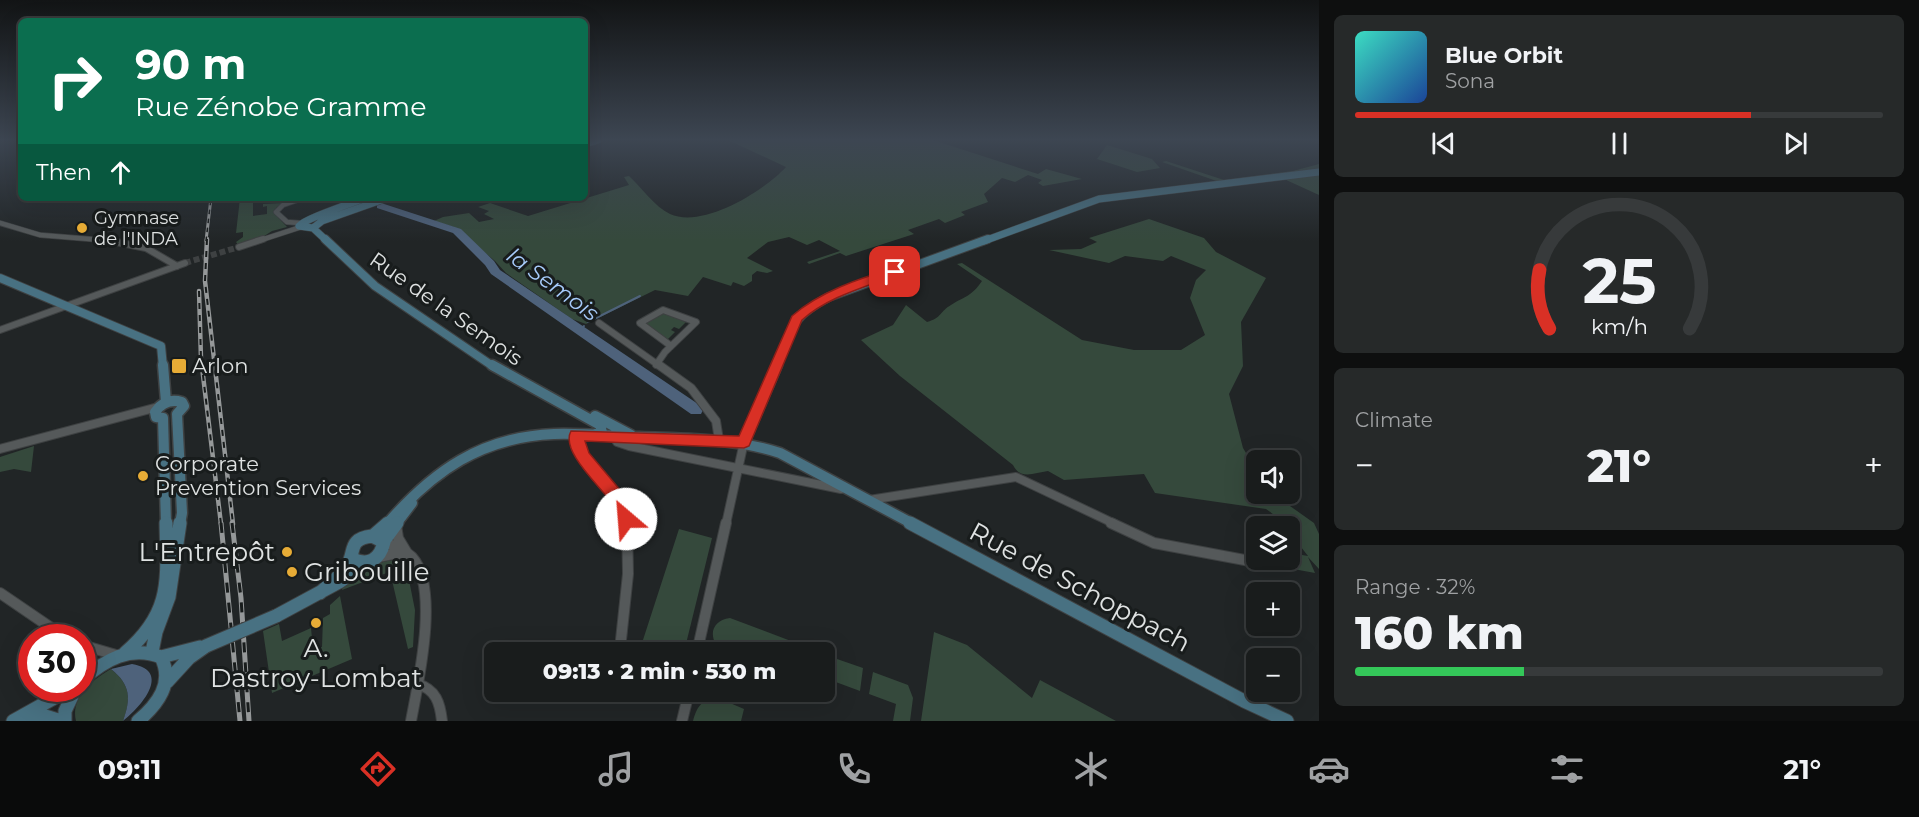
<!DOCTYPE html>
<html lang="en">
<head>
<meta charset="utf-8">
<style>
  :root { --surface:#191c1c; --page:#262929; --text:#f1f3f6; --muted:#9fa1a3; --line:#373a3b; --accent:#d93025 }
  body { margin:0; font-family:Montserrat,sans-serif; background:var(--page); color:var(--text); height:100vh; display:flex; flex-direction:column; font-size:22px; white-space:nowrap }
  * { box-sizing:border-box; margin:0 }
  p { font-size:20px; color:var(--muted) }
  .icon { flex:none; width:33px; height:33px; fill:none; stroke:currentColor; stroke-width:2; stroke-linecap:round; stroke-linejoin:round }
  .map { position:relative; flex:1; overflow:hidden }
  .drawer { display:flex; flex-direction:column; gap:15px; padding:15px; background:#0e0f0f; width:600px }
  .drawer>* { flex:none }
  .banner { position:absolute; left:18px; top:18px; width:570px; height:183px; border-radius:9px; box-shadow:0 6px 24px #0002,0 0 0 2px var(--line); background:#0b6e4f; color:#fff; overflow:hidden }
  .buttons { position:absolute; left:1246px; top:450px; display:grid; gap:12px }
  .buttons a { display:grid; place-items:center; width:54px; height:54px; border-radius:9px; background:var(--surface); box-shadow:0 6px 24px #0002,0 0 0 2px var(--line); font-size:30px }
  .speed { position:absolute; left:18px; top:624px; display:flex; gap:12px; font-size:30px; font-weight:700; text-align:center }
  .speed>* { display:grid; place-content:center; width:78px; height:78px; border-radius:50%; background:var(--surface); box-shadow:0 6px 24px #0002,0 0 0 2px var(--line); line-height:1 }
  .speed .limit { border:9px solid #d22; background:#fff; color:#111 }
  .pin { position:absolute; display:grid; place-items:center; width:51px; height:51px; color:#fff; margin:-26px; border-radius:12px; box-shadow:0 3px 9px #0006 }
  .me { position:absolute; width:66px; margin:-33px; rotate:333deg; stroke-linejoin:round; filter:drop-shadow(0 0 4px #0008) }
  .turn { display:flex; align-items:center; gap:21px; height:126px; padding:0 18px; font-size:27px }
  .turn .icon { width:78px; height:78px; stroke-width:2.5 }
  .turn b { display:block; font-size:42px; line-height:51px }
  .then { display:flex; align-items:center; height:57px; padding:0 18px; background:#0003; gap:12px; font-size:22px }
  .big { font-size:45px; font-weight:800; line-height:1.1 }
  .drawer .card { flex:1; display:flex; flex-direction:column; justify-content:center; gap:9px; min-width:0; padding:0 21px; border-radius:9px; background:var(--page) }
  .drawer .dial { align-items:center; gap:0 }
  .dial svg { height:156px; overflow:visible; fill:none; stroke:var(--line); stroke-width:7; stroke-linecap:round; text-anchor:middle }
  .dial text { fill:var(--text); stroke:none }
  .song { display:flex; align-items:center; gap:18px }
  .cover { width:72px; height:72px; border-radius:9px; background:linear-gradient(135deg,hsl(170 70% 55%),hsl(220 70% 35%)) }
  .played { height:6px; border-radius:3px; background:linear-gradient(90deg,var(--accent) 75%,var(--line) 75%) }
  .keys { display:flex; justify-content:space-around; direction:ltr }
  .heat { display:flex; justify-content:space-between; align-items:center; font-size:33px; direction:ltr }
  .charge { height:9px; border-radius:4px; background:linear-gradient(90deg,#34c759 32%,var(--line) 0) }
  .trip { position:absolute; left:484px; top:642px; width:351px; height:60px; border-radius:9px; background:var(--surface); box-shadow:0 6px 24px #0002,0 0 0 2px var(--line); font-weight:800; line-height:60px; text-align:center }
  .tabs { display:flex; height:96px; justify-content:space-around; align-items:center; background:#0a0b0b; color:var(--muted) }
  .tabs .icon { width:42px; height:42px }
  .tabs .on { color:var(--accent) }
  .tabs b { font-size:27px; color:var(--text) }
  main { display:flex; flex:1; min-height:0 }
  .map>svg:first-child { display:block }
</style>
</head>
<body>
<main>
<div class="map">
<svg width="1319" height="721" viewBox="0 0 1319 721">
  <rect width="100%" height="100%" fill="#212526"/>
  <path fill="#35493c" d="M728 140H933L1038 174 1046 169 1082 179 1043 186 1038 183 1042 180 1028 175 1015 182 1002 178 984 194 988 202 961 212 965 215 945 223 939 219 908 230 914 234 846 256 840 253 809 264 807 262 840 251 819 240 807 245 789 237 768 242 747 258 773 271 767 273 757 271 752 275V281L744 286 733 282 731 286 703 277 688 296 655 290 586 324 572 319 506 273 495 261 454 227 434 221 443 217 469 213 479 222 494 219 484 214 489 211 478 207 490 203 528 216 629 185 624 177 629 176C641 187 655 207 670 214 703 229 764 191 786 167Z
    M1107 145 1152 159 1160 168 1137 172 1097 159Z
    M1166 161 1224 180 1293 171 1319 164V195L1284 179 1231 186 1162 162Z
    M240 198H253V216L267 214V206L263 207V204L286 203 277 207 273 212 287 227 272 231 258 240 239 246 236 242 243 237V232L236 233Z
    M1149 219 1204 238 1216 252 1266 278 1241 322 1243 366 1229 394 1243 448 1257 471V494H1273L1314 523 1319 534V569L1308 557 1315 573 1288 568 1284 560H1290V553L1308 556 1290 533V526H1285L1277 517 1266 509 1155 493 1144 474 1064 480 1048 471C1034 473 1020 480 1013 465L900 376 861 340 893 325 906 305 927 322C942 318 940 311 951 305 965 296 971 297 982 281L957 264 962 263 1082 340 1134 350H1181L1205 335 1190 298 1196 280 1206 270 1171 256 1163 261 1125 256 1109 263 1049 250 1081 249 1097 242 1089 238Z
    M664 312 690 321 691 324 686 322 679 329 674 327 671 330 675 332 668 339 672 342 671 343 645 326 646 321Z
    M34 446 31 472 14 469 0 472V457Z
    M679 529 712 538 684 652H673L642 643Z
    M398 560 405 566 342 590 343 586C359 575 377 559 398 560Z
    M407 570 415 610 413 647 408 649 391 576Z
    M340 596 352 659 272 693 263 631 279 624 282 641 311 628 313 649 322 647 323 618 330 614V605Z
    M730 618 820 652H723C708 640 709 621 730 618Z
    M934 632 967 645 1032 698 1040 680 1116 721H921Z
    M837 659 863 668 860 691 833 681Z
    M111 669C131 685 131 699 123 721H76C70 698 93 679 111 669Z
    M873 672 908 685 913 698 910 721H893L896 704 869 694Z
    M716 697 744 709 741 721H693C697 707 701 700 716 697Z"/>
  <path fill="#4e627b" d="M132 664C173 671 140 708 123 721 131 699 131 685 111 669Z"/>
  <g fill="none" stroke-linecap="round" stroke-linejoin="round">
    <path stroke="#4e627b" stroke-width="2" d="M588 322 640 296
      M580 329 584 326"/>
    <path fill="#4e627b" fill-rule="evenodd" d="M381 203 461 229 494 261 500 270 701 406 703 410 701 414H691L491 274 485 265 453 233 377 208V204Z"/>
    <path stroke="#3e4142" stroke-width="6" stroke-dasharray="6 3" stroke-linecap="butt" d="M185 263 239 247"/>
    <g stroke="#3e4142" stroke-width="6">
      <path id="street-far3" d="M0 223 40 235 114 241
        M300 223 287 222 276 212 283 205 303 198
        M258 241 301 227"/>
    </g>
    <g stroke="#3e4142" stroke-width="8">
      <path id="street-far2" d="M102 239 146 248 177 266
        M239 247 263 239
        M599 323 661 367
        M0 330 185 263
        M656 365 665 352 696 322 663 310 640 323 671 346"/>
    </g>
    <g stroke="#3e4142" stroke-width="10">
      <path id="street-far1" d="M659 365 691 388 716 421 719 440
        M576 435C583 471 621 487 627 524
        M614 436 617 442 629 446 841 489
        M0 449 158 407
        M869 500 1016 477 1115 524
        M726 524 744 442"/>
    </g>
    <g stroke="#3e4142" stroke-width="12">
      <path id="street" d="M627 523 628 574 620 649 636 652
        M1111 523 1154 543 1277 566
        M396 525 398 538 407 553
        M384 542C394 546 405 550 412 557 440 588 418 683 411 721
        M378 557 393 554 408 555
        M0 593 66 638
        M82 645 116 655
        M697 652 726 523
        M82 654 85 661 83 678
        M417 684C436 689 440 703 442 721
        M682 721 689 692"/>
    </g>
    <g stroke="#3e4142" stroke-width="8">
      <path id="secondary-far3" d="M585 144 598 140
        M364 198C351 204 306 218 299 226L313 228 322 221 387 198
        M313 228 327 241
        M984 241 1099 199 1319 172"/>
    </g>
    <g stroke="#3e4142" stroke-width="10">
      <path id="secondary-far2" d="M325 239 375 286 494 367
        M0 278 161 346 163 367
        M776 367C792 329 790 317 829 297L988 239"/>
    </g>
    <g stroke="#3e4142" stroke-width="13">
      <path id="secondary-far1" d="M163 365 166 402
        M492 365 600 425 602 432 593 435
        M595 416 631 435
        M744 442 777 365
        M166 524 163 418 156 417 155 412C162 402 171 399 182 402L184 406 177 414 182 513 180 524
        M387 524C433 471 481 437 554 434 583 433 611 436 640 437 688 439 734 438 780 453L913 524
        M396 524 412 503"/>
    </g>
    <g stroke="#3e4142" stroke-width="15">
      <path id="secondary" d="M910 523 1244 701 1287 721
        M373 536 388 523
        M383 542 397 523
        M320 593C329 584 340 577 347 566 356 552 347 539 372 536L384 542C380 560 368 567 351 558
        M276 616 339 582 367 563
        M152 652 156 632 169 597 180 523
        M125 653C173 612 167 579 166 523
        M161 657 200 647
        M82 680C105 660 130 645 161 657 174 683 158 704 138 721
        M167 682 189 658 206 646
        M23 720 42 715 61 721
        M13 721 72 688
        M65 721V711L76 688"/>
    </g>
    <use href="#street-far3" stroke="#55595a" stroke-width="4.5"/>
    <use href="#street-far2" stroke="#55595a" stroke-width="6"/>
    <use href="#street-far1" stroke="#55595a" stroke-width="8"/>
    <use href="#street" stroke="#55595a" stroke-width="10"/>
    <use href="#secondary-far3" stroke="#487182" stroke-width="7"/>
    <use href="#secondary-far2" stroke="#487182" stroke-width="8"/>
    <use href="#secondary-far1" stroke="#487182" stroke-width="10"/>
    <use href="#secondary" stroke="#487182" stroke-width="13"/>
    <g stroke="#959899" stroke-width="3">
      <path id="rail-far2" d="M206 241 211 198"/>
    </g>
    <g stroke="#959899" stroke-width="4.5">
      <path id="rail-far1" d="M207 239 205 281 233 524
        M199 291 201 359 221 524"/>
    </g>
    <g stroke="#959899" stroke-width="5">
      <path id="rail" d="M221 523 240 721
        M232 523 241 598 249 721"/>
    </g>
    <use href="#rail-far2" stroke="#181c1c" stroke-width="1.5" stroke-dasharray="4.5" stroke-linecap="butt"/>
    <use href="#rail-far1" stroke="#181c1c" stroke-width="2" stroke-dasharray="6" stroke-linecap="butt"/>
    <use href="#rail" stroke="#181c1c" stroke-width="3" stroke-dasharray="10" stroke-linecap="butt"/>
    <g stroke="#3e4142" stroke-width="15" stroke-linecap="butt">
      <path id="secondary-bridge" d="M206 646 276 616"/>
    </g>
    <use href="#secondary-bridge" stroke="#487182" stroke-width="13"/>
  </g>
  <linearGradient id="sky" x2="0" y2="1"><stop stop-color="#121415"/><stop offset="0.58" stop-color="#3d4652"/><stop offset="1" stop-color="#3d4652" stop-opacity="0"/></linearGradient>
  <rect width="1319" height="241" fill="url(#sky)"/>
  <path fill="#d93025" stroke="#8d1f18" stroke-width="1.5" d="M895 268 901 272 899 274C866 287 829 296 802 320L749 446 744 448 585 441 589 453 626 497 635 519 632 524 626 526 620 524C617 517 615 508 611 502 600 486 560 451 571 431L739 436 792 316C819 292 860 278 895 268Z"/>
  <g fill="#e7ac36" stroke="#181c1c" stroke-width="2">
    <circle cx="82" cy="228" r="6"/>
    <rect x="171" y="358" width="16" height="16" rx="3"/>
    <circle cx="143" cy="476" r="6"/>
    <circle cx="287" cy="552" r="6"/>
    <circle cx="292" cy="572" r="6"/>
    <circle cx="316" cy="623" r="6"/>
  </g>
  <g text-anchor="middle" stroke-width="6" stroke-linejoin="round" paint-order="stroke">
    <g font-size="18" fill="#dfe2e2" stroke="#181c1c" text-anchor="start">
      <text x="94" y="224">Gymnase<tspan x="94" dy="21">de l'INDA</tspan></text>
    </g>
    <g font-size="21" fill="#dfe2e2" stroke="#181c1c">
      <text transform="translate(446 309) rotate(35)" y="7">Rue de la Semois</text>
    </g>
    <g font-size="21" fill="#dfe2e2" stroke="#181c1c" text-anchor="start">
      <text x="192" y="373">Arlon</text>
      <text x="155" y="471">Corporate<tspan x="155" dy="24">Prevention Services</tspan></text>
    </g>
    <g font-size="22" font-style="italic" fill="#a6caf9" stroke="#181c1c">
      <text transform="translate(553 284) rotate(36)" y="8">la Semois</text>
    </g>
    <g font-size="26" fill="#dfe2e2" stroke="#181c1c" text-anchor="end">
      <text x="275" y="561">L'Entrepôt</text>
      <text x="304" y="581" text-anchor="start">Gribouille</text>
      <text x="316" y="657" text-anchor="middle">A.<tspan x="316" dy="30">Dastroy-Lombat</tspan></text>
    </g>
    <g font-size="26" fill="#dfe2e2" stroke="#181c1c">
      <text transform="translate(1080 587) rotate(28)" y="9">Rue de Schoppach</text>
    </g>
  </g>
</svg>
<div class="buttons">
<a><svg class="icon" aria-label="sound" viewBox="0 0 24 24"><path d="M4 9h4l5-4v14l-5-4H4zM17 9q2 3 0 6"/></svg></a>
<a><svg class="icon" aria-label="layers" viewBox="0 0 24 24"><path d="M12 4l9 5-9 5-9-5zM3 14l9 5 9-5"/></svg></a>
<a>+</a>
<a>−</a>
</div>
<div class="speed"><div class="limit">30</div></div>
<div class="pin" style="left:895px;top:272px;background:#d93025"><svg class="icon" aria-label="arrive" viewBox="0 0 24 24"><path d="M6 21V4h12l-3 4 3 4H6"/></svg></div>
<svg class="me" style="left:626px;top:519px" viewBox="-20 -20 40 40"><circle r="19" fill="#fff"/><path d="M0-13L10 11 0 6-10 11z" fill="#d93025"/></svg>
<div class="trip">09:13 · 2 min · 530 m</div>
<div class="banner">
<div class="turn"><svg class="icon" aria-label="right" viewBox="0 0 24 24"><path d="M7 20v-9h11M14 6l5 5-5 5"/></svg><div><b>90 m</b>Rue Zénobe Gramme</div></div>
<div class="then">Then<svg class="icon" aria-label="ahead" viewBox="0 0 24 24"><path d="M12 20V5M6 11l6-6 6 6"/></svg></div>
</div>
</div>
<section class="drawer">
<div class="card">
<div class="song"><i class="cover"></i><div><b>Blue Orbit</b><p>Sona</p></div></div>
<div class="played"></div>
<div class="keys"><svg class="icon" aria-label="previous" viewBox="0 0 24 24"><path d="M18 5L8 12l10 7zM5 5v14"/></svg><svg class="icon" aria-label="pause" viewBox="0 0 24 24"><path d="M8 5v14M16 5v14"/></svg><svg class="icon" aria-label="next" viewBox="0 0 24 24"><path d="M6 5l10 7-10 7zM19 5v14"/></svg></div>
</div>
<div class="card dial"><svg viewBox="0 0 100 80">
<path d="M14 69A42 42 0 1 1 86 69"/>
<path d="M14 69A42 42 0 0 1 9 39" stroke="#d93025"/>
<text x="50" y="56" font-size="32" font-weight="700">25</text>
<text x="50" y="72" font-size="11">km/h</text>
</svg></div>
<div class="card"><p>Climate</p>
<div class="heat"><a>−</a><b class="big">21°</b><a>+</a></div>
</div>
<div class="card"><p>Range · 32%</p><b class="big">160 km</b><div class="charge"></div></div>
</section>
</main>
<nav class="tabs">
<b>09:11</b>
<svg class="icon on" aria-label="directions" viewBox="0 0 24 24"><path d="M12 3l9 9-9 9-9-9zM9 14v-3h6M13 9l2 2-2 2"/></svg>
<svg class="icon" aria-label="music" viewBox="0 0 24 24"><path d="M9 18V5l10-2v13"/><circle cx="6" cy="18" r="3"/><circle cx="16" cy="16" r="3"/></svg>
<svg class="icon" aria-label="phone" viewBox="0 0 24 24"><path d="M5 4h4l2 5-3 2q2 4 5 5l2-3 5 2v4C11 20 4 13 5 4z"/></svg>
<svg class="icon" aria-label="climate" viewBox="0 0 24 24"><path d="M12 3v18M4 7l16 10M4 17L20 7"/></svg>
<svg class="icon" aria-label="car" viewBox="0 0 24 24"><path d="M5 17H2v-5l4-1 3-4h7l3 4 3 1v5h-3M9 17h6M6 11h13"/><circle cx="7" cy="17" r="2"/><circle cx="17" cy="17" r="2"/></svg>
<svg class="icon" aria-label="filters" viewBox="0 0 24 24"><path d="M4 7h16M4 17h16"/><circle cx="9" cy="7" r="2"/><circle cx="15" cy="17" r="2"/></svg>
<b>21°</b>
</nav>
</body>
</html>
